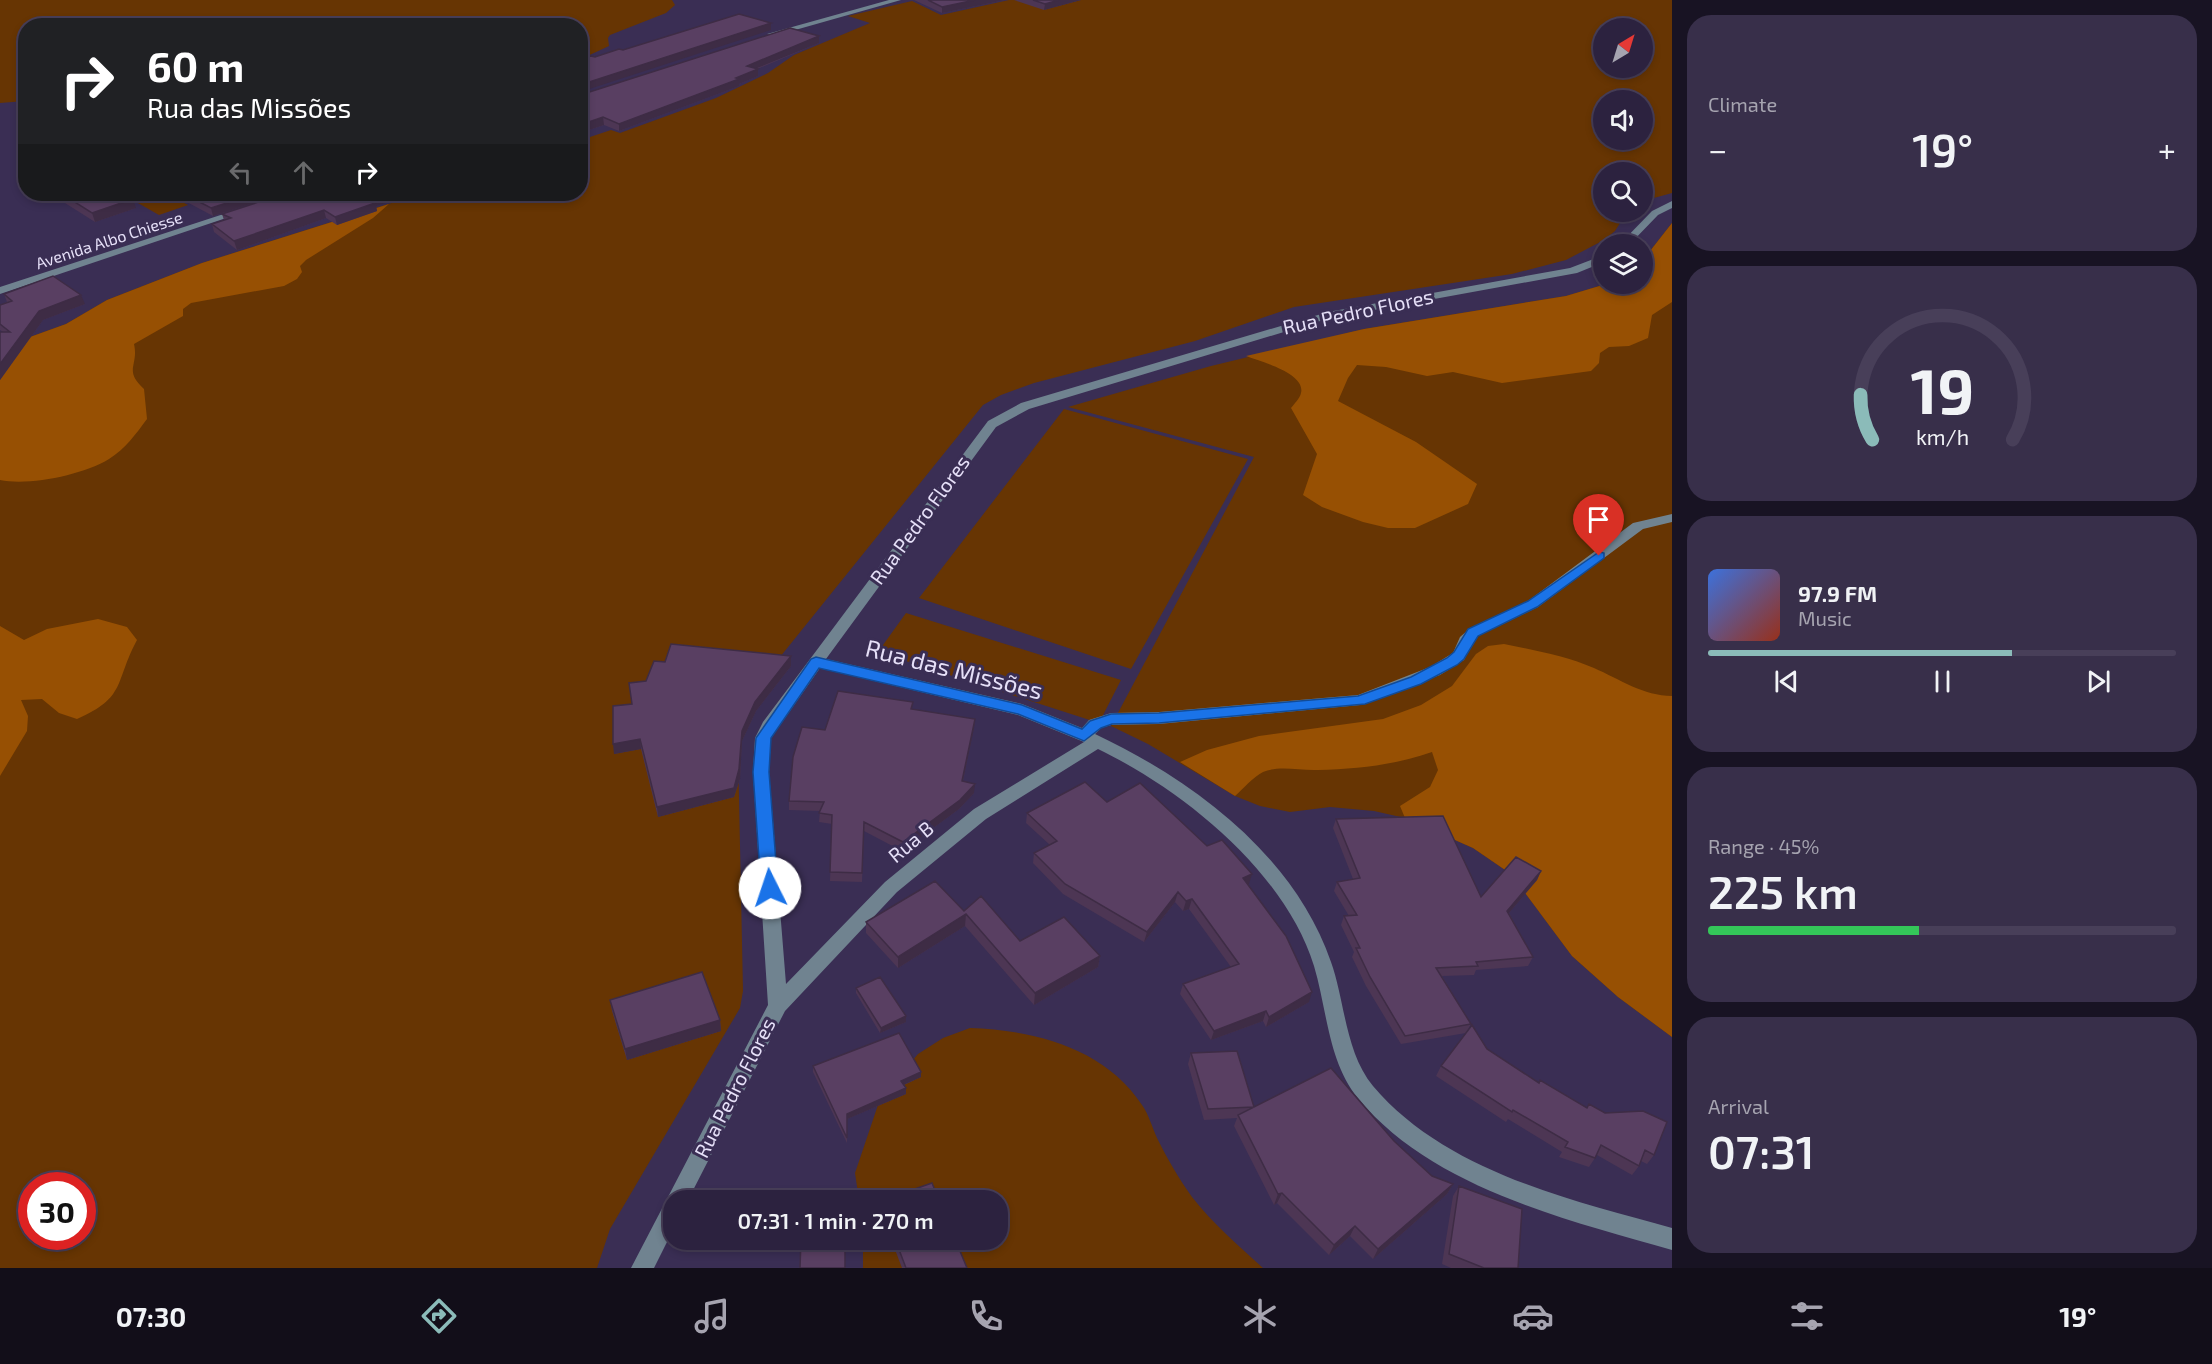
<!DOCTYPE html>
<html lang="en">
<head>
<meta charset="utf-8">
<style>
  :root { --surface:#2c223f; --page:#382f4a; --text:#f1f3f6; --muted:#a6a4b0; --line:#483f59; --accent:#8bbbb9 }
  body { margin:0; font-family:"Exo 2",sans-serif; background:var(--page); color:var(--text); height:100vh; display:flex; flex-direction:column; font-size:22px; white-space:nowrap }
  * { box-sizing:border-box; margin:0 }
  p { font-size:20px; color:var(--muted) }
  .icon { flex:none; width:33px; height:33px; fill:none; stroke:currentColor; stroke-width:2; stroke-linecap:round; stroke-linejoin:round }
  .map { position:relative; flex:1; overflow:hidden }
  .sheet { display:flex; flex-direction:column; gap:15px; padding:15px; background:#181323; width:540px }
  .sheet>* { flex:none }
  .hud { position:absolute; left:18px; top:18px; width:570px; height:183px; border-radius:24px; box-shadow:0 3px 9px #0003,0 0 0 2px var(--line); background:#202124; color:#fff; overflow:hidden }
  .needle { width:39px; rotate:38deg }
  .fabs { position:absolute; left:1593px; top:18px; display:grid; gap:12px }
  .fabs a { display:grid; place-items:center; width:60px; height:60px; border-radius:50%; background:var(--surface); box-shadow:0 3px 9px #0003,0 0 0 2px var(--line); font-size:30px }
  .speed { position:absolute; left:18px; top:1172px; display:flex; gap:12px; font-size:30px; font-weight:700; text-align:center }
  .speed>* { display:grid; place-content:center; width:78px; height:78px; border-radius:50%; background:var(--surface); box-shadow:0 3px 9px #0003,0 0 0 2px var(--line); line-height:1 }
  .speed .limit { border:9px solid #d22; background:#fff; color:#111 }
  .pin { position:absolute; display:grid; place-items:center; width:51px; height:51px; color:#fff; margin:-62px -26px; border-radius:50% 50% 50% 0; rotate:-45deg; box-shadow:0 0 6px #0007 }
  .pin .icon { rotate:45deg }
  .me { position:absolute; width:66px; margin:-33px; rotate:356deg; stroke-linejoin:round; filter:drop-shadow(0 0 4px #0008) }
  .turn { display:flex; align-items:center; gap:21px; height:126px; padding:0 30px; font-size:27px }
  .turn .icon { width:78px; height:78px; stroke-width:2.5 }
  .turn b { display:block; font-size:42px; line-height:51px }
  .lanes { display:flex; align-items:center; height:57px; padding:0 30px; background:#0003; justify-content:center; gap:30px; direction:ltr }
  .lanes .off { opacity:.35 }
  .big { font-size:45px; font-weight:600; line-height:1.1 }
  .sheet .widget { flex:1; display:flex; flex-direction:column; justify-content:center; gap:9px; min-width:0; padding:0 21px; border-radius:24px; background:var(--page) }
  .sheet .dial { align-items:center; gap:0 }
  .dial svg { height:156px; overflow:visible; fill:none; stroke:var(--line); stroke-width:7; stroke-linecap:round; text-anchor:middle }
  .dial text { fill:var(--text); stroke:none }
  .song { display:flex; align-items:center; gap:18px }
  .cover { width:72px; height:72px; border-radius:9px; background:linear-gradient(135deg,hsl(220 70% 55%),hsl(10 70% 35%)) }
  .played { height:6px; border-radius:3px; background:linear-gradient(90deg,var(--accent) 65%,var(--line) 65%) }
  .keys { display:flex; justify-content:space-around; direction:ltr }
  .heat { display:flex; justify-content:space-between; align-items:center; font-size:33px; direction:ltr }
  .charge { height:9px; border-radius:4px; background:linear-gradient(90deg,#34c759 45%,var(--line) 0) }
  .trip { position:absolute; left:663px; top:1190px; width:345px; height:60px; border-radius:24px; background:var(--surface); box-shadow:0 3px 9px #0003,0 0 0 2px var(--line); font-weight:600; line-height:60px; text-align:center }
  .dock { display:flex; height:96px; justify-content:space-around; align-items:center; background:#120e19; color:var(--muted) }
  .dock .icon { width:42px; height:42px }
  .dock .on { color:var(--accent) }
  .dock b { font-size:27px; color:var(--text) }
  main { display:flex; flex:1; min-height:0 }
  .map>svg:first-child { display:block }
</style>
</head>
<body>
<main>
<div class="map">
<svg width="1672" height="1268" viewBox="0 0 1672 1268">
  <rect width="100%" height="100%" fill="#3a2e54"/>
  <path fill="#673503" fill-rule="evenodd" d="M0 0H672L675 5 666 13 610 35 608 38 609 46 581 59 580 26H26L25 101 0 103Z
    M1009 0H1672V193L1643 201 1642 172H1604V212H1627L1615 231 1604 240 1566 260 1512 274 1294 307 1195 341 1034 383 1001 395 983 405 776 662 738 749 743 991 740 1008 610 1229 597 1268H0V356L30 337 66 324 107 300 202 263 420 194H580L581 140 611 130 620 133 716 98 768 73 794 55 870 23 848 16 912 1 941 15ZM1604 28H1642V68H1604ZM1604 100H1642V140H1604ZM32 1185H82V1236H32Z
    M127 194H167L188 205 159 215 124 195Z
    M1672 223V1037L1618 997 1572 956 1511 874 1473 848 1405 818 1374 811 1330 807 1290 812 1260 806 1235 796 1148 744 1111 726 1254 457 1068 407 1211 366 1364 329 1566 296 1606 284H1642L1643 260Z
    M1064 409 1248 459 1131 669 919 598Z
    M906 613 1121 680 1099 723 878 652Z
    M970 1028C1034 1030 1105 1048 1142 1105 1149 1115 1152 1127 1157 1138 1167 1158 1179 1179 1192 1197 1212 1223 1239 1246 1263 1268H863V1239H998V1200H859L855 1173 880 1099 918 1054 943 1038Z"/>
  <path fill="#975003" d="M389 204 373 218 306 260 300 266 302 272 297 279 284 286 191 303 183 309V316L134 344C139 366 123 370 144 389L147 419C136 434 125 449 109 459 83 475 29 486 0 480V356L30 337 66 324 107 300 202 263Z
    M1672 223V302L1652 315 1648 338 1629 346 1609 347 1600 353 1599 363 1591 371 1502 383 1453 372 1427 376 1386 367 1357 365 1348 378 1338 401 1416 442 1477 484 1468 504 1415 528H1388L1363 522 1322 507 1303 495 1317 454 1291 408C1294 404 1300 398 1301 393 1306 373 1259 361 1246 356L1364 329 1566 296 1606 284H1642L1643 260Z
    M98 619 127 627 137 640C114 683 127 697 77 719L59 713 42 699 21 700 28 716 27 731 0 776V626L24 640 47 629Z
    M1504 644C1534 650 1566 656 1594 668 1619 679 1644 696 1672 696V1037L1618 997 1572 956 1511 874 1473 848 1405 818 1400 806 1430 787 1438 770 1432 752C1395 765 1357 769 1318 770 1300 771 1280 765 1263 772 1253 777 1243 789 1235 796L1180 762 1207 750 1259 736 1383 719 1421 705 1452 686 1476 654 1488 646Z"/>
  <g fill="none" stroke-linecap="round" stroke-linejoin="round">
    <path fill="#708390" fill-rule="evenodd" d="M889 0H901L774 36 767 34Z
      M1672 201V208L1658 215 1630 244H1620L1652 211Z
      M239 209 247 211 0 294V287Z
      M1604 255V262L1577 273 1330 318 1029 409 996 427 826 659 1022 704 1082 728 1089 720 1111 713 1159 712 1358 695 1430 667 1453 653 1460 637 1468 630 1528 601 1633 523 1672 514V522L1643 529 1538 607 1478 636 1472 643 1464 660 1440 675 1360 705 1159 724 1111 725 1101 728 1095 734C1193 780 1294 855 1331 962 1345 1001 1345 1052 1373 1086 1445 1171 1570 1200 1672 1228V1250C1567 1220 1430 1187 1358 1098 1328 1062 1327 1009 1314 966 1285 872 1183 790 1098 749L986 819 897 892 785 1011 688 1200H674V1228L654 1268H631L768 1005 753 772 755 738 763 722 988 421 1021 403 1328 312 1570 268ZM820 668 1018 715 1084 742 974 809 885 882 786 984 769 772 771 738Z"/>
  </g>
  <path fill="#4d3654" d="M914 0H1005L942 13Z
    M1014 0H1081L1044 10Z
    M819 36V43L757 69 758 76 739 84V86L619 131 604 125 580 133V95Z
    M62 194 136 208 95 222 65 203Z
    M172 194H281L213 216Z
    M376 206 377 211 337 225 326 218 237 250 214 232 212 224 224 220 222 214Z
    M4 294 85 304 43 320 0 380 3 332 0 330V305L7 302Z
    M665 662 791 666 756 711 742 741 740 779 734 797 658 817 641 749 614 754 632 704Z
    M913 709 975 719 974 728 963 781 974 793 959 809 902 851 864 831 862 882 830 881 832 824 819 822 820 811 789 810V801L825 730Z
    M1107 802 1207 846 1249 884 1248 885 1309 1002 1266 1027 1263 1021 1211 1040 1180 994 1183 984 1231 967 1189 909 1183 911 1175 902 1144 942 1063 894 1033 863 1034 853 1050 845 1026 823 1027 813Z
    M1336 819 1481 897 1541 871 1537 880 1509 913 1533 957 1528 966 1476 970 1474 975 1442 976 1471 1024 1467 1031 1487 1049 1539 1083 1654 1155 1647 1164 1641 1161 1639 1166 1632 1175 1597 1155 1589 1167 1559 1157 1562 1152 1508 1119 1506 1122 1436 1076 1441 1066 1466 1033 1401 1044 1366 986 1352 957 1354 952 1341 925 1344 916H1349L1334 891 1337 882 1353 879 1333 828Z
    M964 911 1020 941 1100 956 1098 967 1034 1005 965 926 898 968 866 933V922Z
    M856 988 906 1022 880 1033 856 993Z
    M610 1000 720 1020 721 1031 627 1060 612 1011Z
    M1191 1053 1254 1107 1394 1141 1432 1176 1453 1184 1447 1194 1373 1259 1350 1236 1329 1255 1277 1203 1274 1205 1234 1126 1237 1118 1204 1120 1188 1064Z
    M813 1066 921 1077 904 1085 906 1094 847 1119V1143L813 1072Z
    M1459 1186 1518 1268H1451L1442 1264 1453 1196Z
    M891 1239H955L967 1268H902Z"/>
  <path fill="#3e2c45" d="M975 0H1005L942 13V7Z
    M1059 0H1081L1044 10 1045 4Z
    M771 23V30L580 92V85Z
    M819 36V43L747 72V66Z
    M758 69V76L739 84V86L619 131V124Z
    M603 117 604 125 580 133V125Z
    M255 194H281L213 216 211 208Z
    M388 194H412L376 206 377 211 337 225 335 217 370 200Z
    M133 199 136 208 95 222 92 213Z
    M324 210 326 218 237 250 234 241Z
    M81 295 85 304 43 320 0 380V364L39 311Z
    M791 656V666L756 711 742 741 740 779 734 797 658 817 657 807 742 731 755 702Z
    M975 719 974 728 961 789 962 781Z
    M640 739 641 749 614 754 613 744Z
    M975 784 974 793 959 809 902 851 903 842Z
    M1541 871 1537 880 1503 920 1507 911Z
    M1252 874 1249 884 1240 888 1243 878Z
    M1178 892 1175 902 1144 942 1147 932Z
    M1192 899 1189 909 1183 911 1186 901Z
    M966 914 965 926 898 968V957Z
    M1100 956 1098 967 1034 1005 1035 993Z
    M1312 992 1309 1002 1266 1027 1269 1017Z
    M1266 1011 1263 1021 1211 1040 1214 1031Z
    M906 1016V1022L880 1033 881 1028Z
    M720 1020 721 1031 627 1060 625 1049Z
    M921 1072V1077L901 1086V1081Z
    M906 1088V1094L847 1119V1114Z
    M1453 1184 1447 1194 1373 1259 1378 1249Z
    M1282 1193 1277 1203 1274 1205 1278 1194Z
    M1355 1226 1350 1236 1329 1255 1334 1245Z"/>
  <path fill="#593f62" stroke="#3e2c45" stroke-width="1.5" d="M928 0H975L942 7Z
    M1033 0H1059L1045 4Z
    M739 14 771 23 580 85V59L591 56 595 57 619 49 623 50Z
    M790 28 819 36 747 66 758 69 736 78 739 79 619 124 603 117 580 125V95Z
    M62 194H124L133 199 92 213Z
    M184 194H255L211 208Z
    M283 194H388L370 200 375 203 335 217 324 210 234 241 212 224 231 218 222 214Z
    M53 276 81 295 39 311 0 364V332H10L0 324V305L12 301 4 294Z
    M671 644 791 656 755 702 742 731 739 769 734 788 657 807 640 739 613 744V706L632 704 629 683 646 681 654 661 665 662Z
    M838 691 913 702 911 709 975 719 962 781 975 784 960 800 903 842 864 822 862 873 830 872 832 815 819 813 824 802 789 801 793 757 802 727 825 730Z
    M1085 782 1107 802 1140 783 1207 846 1222 840 1252 874 1243 878 1286 936 1312 992 1269 1017 1266 1011 1214 1031 1183 984 1239 964 1192 899 1186 901 1178 892 1147 932 1065 884 1034 853 1057 841 1027 813Z
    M1443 816 1481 897 1516 857 1541 871 1507 911 1533 957 1476 962 1478 966 1436 968 1471 1024 1405 1036 1370 977 1356 948H1360L1344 916 1357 915 1337 882 1360 878 1336 819Z
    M935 881 964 911 981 896 1020 941 1064 917 1100 956 1035 993 966 914 898 957 866 922Z
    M702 972 720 1020 625 1049 610 1000Z
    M880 977 906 1016 881 1028 856 988Z
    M1472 1025 1487 1049 1539 1083 1540 1080 1587 1108 1589 1104 1605 1113 1643 1111 1667 1122 1654 1155 1645 1150 1639 1166 1601 1145 1595 1158 1565 1147 1568 1142 1513 1110 1512 1112 1441 1066Z
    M899 1033 921 1072 901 1081 906 1088 847 1114V1138L813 1066Z
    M1237 1051 1254 1107 1208 1109 1191 1053Z
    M1331 1068 1394 1141 1432 1176 1453 1184 1378 1249 1355 1226 1334 1245 1282 1193 1278 1194 1238 1115Z
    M932 1183 939 1200H883Z
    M1459 1186 1522 1209 1518 1268H1484L1449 1254Z
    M801 1239H845V1268H800Z
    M895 1239H955L967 1268H906Z"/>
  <path fill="#1a73e8" stroke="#114b97" stroke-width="1.5" d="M1599 552 1604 553V558L1537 607 1478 636 1464 659 1457 665 1421 684 1365 704 1159 723 1112 724 1101 728 1084 741 1018 714 819 668 771 738 769 772 778 888 775 893H764L761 888 753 772 756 738 811 659 816 657 1022 705 1082 729 1090 721 1111 714 1159 713 1358 696 1411 677 1447 658 1454 652 1468 629 1528 601Z"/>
  <g text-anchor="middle" stroke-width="6" stroke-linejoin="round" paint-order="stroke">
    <g font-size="16" fill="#e6e0f8" stroke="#3a2e54">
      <text transform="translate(109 240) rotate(-18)" y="6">Avenida Albo Chiesse</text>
    </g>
    <g font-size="20" fill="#e6e0f8" stroke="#3a2e54">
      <text transform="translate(1358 312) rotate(-12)" y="7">Rua Pedro Flores</text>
      <text transform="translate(920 520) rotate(-54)" y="7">Rua Pedro Flores</text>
      <text transform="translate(911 842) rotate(-40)" y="7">Rua B</text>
      <text transform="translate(735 1088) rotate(-63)" y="7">Rua Pedro Flores</text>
    </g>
    <g font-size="24" fill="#e6e0f8" stroke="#3a2e54">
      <text transform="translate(954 670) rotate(14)" y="8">Rua das Missões</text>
    </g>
  </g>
</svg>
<div class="fabs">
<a><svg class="needle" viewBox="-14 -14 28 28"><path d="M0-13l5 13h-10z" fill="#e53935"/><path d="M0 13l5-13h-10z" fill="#a6a4b0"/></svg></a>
<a><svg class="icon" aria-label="sound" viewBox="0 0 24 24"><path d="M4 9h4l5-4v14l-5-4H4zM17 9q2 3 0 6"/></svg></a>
<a><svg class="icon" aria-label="search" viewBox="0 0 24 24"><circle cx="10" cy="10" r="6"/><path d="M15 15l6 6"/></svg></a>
<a><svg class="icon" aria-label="layers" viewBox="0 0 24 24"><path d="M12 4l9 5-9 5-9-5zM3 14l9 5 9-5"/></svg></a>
</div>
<div class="speed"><div class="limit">30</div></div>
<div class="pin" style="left:1599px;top:556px;background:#d93025"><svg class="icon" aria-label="arrive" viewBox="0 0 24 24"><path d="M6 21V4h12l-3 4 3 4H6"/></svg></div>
<svg class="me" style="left:770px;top:888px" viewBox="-20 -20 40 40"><circle r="19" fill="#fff"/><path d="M0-13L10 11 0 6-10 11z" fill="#1a73e8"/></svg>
<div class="trip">07:31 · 1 min · 270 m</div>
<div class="hud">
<div class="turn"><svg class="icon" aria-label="right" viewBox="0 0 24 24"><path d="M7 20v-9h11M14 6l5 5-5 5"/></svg><div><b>60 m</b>Rua das Missões</div></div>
<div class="lanes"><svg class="icon off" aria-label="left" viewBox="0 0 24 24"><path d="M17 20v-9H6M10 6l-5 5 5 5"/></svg><svg class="icon off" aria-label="ahead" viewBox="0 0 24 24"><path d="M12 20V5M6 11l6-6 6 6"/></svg><svg class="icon" aria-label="right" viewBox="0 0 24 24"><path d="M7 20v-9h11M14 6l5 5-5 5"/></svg></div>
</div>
</div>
<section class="sheet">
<div class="widget"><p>Climate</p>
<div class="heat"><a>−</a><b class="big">19°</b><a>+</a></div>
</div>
<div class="widget dial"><svg viewBox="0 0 100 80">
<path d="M14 69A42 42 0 1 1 86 69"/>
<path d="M14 69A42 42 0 0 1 8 46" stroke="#8bbbb9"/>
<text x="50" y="56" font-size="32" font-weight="700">19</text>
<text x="50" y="72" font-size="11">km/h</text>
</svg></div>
<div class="widget">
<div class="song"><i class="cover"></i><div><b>97.9 FM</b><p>Music</p></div></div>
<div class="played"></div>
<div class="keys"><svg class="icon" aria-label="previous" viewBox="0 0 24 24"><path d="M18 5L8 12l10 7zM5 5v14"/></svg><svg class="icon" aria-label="pause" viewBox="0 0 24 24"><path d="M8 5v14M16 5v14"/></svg><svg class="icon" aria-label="next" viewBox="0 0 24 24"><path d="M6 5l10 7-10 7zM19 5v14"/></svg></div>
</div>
<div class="widget"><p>Range · 45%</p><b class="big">225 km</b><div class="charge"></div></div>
<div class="widget"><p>Arrival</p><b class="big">07:31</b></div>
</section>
</main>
<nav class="dock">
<b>07:30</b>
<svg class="icon on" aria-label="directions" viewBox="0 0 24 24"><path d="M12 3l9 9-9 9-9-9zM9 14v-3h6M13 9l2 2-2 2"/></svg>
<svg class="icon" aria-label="music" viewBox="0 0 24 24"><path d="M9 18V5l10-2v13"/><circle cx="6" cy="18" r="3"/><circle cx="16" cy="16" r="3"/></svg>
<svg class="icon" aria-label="phone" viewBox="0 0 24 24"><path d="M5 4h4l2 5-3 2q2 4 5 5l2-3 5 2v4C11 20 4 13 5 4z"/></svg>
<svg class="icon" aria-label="climate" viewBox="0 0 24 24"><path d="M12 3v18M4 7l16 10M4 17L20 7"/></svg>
<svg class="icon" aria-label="car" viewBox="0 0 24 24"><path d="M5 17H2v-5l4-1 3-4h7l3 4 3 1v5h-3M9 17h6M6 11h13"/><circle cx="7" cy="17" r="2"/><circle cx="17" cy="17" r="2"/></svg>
<svg class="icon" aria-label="filters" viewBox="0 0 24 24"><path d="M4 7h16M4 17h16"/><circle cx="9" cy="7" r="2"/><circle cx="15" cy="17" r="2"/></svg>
<b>19°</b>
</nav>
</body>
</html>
